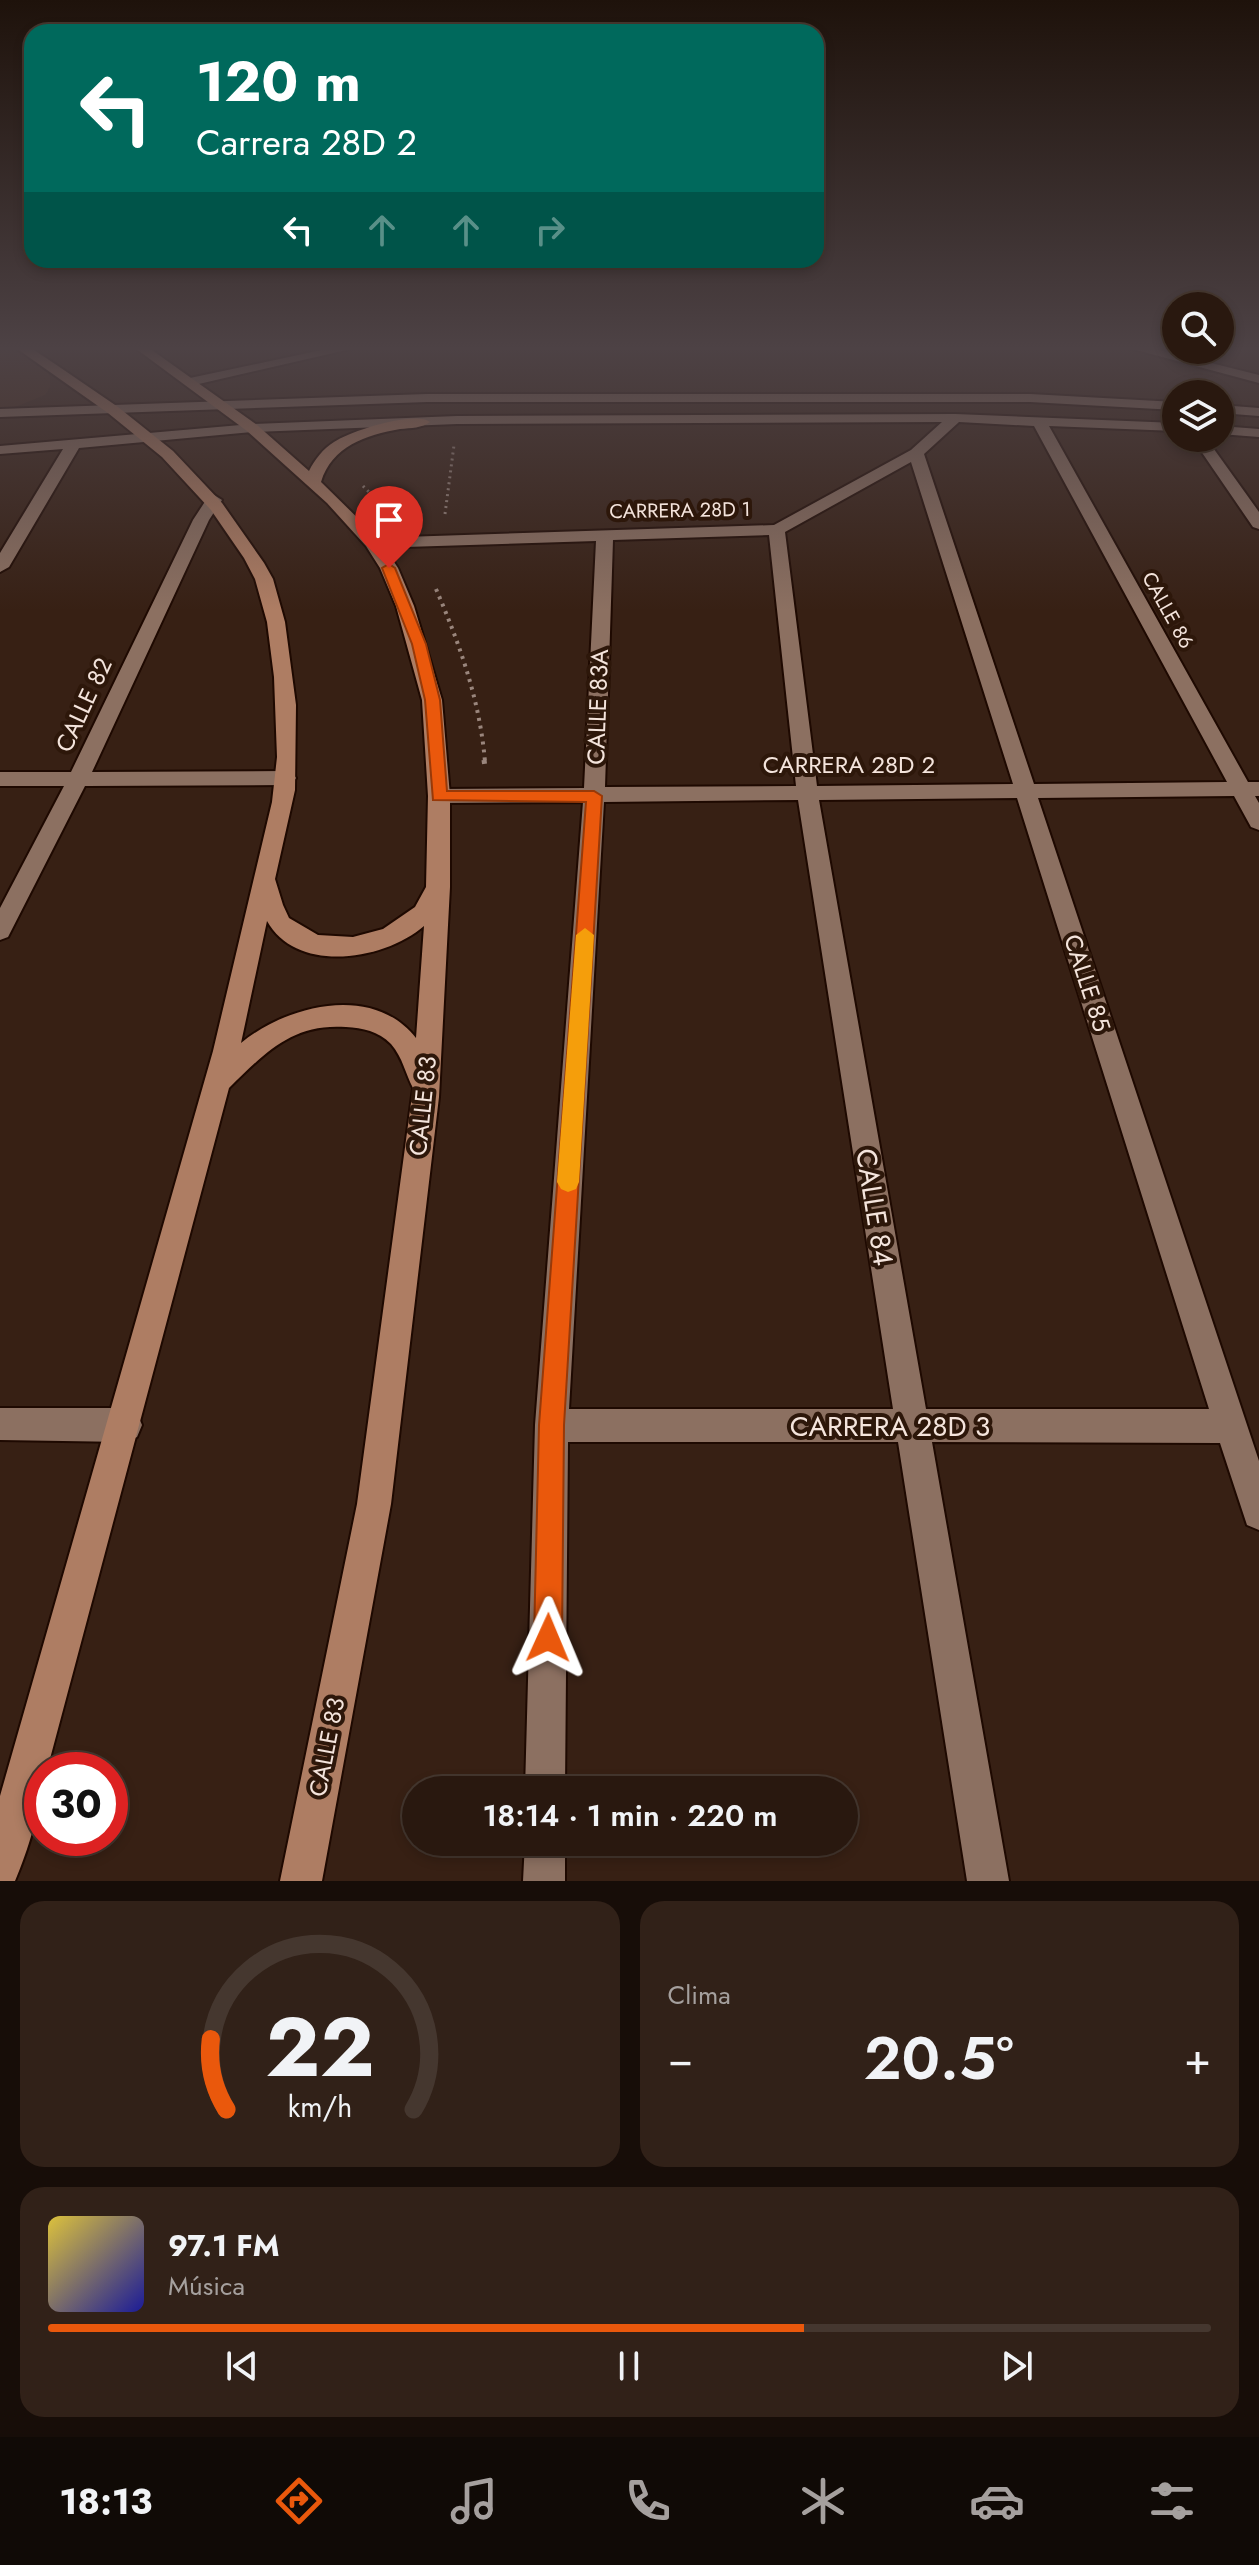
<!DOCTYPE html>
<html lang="es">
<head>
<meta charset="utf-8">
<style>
  :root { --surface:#29180f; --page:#312118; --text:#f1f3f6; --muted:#a5a09e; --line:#45372f; --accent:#ea580c }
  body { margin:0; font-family:Jost,sans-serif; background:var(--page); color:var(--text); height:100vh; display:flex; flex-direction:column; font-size:30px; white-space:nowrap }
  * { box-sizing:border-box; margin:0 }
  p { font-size:26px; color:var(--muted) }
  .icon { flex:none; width:44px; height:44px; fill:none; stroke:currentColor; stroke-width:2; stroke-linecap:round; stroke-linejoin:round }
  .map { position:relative; height:1881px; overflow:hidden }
  .sheet { display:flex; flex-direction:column; gap:20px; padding:20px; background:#170d08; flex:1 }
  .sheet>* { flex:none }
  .guide { position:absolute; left:24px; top:24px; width:800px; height:244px; border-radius:24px; box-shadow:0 4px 12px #0003,0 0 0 2px var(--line); background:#00695c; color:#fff; overflow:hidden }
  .tools { position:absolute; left:1162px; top:292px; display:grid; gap:16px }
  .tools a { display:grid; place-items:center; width:72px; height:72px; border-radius:50%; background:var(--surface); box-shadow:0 4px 12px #0003,0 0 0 2px var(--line); font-size:40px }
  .speed { position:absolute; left:24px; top:1752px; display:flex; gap:16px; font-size:40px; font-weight:700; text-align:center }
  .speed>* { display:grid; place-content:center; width:104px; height:104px; border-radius:50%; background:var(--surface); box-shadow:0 4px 12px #0003,0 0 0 2px var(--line); line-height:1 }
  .speed .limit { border:12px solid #d22; background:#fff; color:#111 }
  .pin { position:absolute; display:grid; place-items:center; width:68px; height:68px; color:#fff; margin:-82px -34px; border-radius:50% 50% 50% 0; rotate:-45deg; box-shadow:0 0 8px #0007 }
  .pin .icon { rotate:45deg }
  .me { position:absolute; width:88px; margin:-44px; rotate:1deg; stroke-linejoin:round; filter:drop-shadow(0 0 6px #0008) }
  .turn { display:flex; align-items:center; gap:28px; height:168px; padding:0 40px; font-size:36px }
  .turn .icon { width:104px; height:104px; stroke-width:2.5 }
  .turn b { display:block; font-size:56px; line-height:68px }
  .lanes { display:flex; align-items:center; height:76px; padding:0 40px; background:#0003; justify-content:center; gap:40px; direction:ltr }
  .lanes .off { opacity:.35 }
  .big { font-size:60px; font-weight:600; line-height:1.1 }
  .sheet .card { flex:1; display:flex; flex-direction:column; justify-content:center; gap:12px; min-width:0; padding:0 28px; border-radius:24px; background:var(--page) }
  .sheet .dial { align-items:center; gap:0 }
  .dial svg { height:208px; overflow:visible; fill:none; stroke:var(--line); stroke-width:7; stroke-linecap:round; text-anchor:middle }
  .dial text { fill:var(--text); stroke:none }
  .song { display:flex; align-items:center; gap:24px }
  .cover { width:96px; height:96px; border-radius:12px; background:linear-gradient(135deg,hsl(50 70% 55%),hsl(240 70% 35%)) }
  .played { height:8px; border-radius:4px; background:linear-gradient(90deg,var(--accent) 65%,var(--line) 65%) }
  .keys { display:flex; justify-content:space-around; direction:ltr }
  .heat { display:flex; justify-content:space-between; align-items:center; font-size:44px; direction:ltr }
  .sheet .tiles { flex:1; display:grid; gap:20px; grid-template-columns:1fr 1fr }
  .card:last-child { grid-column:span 2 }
  .trip { position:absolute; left:402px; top:1776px; width:456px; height:80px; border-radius:40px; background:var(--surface); box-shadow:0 4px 12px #0003,0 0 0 2px var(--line); font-weight:600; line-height:80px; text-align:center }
  .menu { display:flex; height:128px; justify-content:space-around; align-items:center; background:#100a06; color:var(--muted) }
  .menu .icon { width:56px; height:56px }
  .menu .active { color:var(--accent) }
  .menu b { font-size:36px; color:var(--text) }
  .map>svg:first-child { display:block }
</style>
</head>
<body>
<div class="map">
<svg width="1259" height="1881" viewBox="0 0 1259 1881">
  <rect width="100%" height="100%" fill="#372014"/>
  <path fill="#442717" d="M0 348H22L42 361 50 377V387L45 395 0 413Z"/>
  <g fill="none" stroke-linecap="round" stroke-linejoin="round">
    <g stroke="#1e0901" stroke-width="4">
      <path id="minor" d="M331 348H355L190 386 183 382 190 378Z
        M1129 348H1151L1259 375V383Z
        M427 394H1030L1176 402V410L1030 402H427L0 417V409Z
        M1220 405 1259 408V416L1220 413Z
        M955 414 1176 423V431L1049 426 1248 782H1259V796H1255L1259 803V830L1251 827 1234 796 1038 798 1259 1461V1530L1247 1525 1220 1443 932 1442 1009 1881H967L898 1442H568L565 1790H525L535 1425 583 802 439 803 431 801 428 796 431 791 439 789 584 788 596 541 373 548 365 543 373 538 774 525 911 450 942 422 457 424 252 432 79 448 9 567 0 572V553L63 449 0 454V446L252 424 457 416ZM959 422 1034 426 1227 782 1034 784 924 454ZM911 462 1013 784 817 786 785 532ZM769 535 796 786 605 787 613 540ZM1017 798 1209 1409H926L819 800ZM798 800 893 1409H569L604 802Z
        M1220 426 1259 429V437L1220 434Z
        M1192 438H1206L1259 512V529L1253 527Z
        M214 495 222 500 209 520 92 772 286 771 293 773 296 778 293 783 286 785 85 786 8 937 0 940V908L64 786H0V772H71L193 520 208 497Z
        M0 1408H125L137 1413 142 1425 137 1437 125 1442 0 1440Z
        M525 1842H565V1881H523Z"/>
    </g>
    <g stroke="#1e0901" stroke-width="4">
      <path id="major" d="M16 348H31L58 366 118 407 173 451 222 503 264 563 273 579 285 622 296 705 295 790 275 879 283 905 289 918 318 935 353 937 383 929 415 907 426 887 428 796 422 700 396 606 380 568 366 546 327 503 247 431 135 348H149L257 425 309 471C315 459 323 449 334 442 350 431 415 410 430 422 422 428 411 428 400 429 366 435 332 446 321 482L379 539 398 568 414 606 442 700 450 796V887L439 1097 391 1504 322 1881H280L357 1504 413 1088C405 1073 403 1058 391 1044 378 1031 363 1028 346 1027 292 1023 265 1053 229 1088L47 1770H42C42 1806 29 1848 15 1881H0V1796L213 1051 272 802 277 757 274 677 267 622 255 579 244 558 211 510 162 457 108 413ZM267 921C297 975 385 960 424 926L416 1038C373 983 287 1005 241 1043Z"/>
    </g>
    <path stroke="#9a867d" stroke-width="3" stroke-dasharray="2 4" stroke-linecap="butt" d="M363 486 384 507
      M445 514 454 445"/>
    <path stroke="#9a867d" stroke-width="4" stroke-dasharray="3 5" stroke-linecap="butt" d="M436 589C460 645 480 701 485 762"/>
    <path stroke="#9a867d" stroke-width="5" stroke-dasharray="4 6" stroke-linecap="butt" d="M484 760 485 767"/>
    <use href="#minor" fill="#8c7061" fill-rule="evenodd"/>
    <use href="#major" fill="#ae7d63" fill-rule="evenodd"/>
  </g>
  <linearGradient id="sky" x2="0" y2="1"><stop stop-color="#1e120b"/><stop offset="0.57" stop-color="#4d4245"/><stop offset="1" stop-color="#4d4245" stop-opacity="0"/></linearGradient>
  <rect width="1259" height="611" fill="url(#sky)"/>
  <path fill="#ea580c" stroke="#983908" stroke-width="2" d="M389 564 395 568 426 644 440 700 447 791H594L602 796 564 1425 562 1638 558 1648 548 1652 538 1648 534 1638 539 1425 586 802 433 800 425 700 412 644 382 568Z"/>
  <path fill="#f59e0b" d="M585 928 594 935 579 1182 576 1189 568 1192 561 1189 557 1182 576 935Z"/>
  <g text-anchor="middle" stroke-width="8" stroke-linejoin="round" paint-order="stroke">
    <g font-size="20" fill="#f4e4dc" stroke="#2d170a">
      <text transform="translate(680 510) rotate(-1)" y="7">CARRERA 28D 1</text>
      <text transform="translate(1168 610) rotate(61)" y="7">CALLE 86</text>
    </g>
    <g font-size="24" fill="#f4e4dc" stroke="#2d170a">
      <text transform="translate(84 705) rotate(-65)" y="8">CALLE 82</text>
      <text transform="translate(598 707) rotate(-88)" y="8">CALLE 83A</text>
      <text x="849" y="773">CARRERA 28D 2</text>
      <text transform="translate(1087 983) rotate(72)" y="8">CALLE 85</text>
      <text transform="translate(423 1106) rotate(-84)" y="8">CALLE 83</text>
      <text transform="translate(327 1747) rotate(-79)" y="8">CALLE 83</text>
    </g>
    <g font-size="28" fill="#f4e4dc" stroke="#2d170a">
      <text transform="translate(875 1207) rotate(81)" y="10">CALLE 84</text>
      <text x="890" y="1436">CARRERA 28D 3</text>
    </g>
  </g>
</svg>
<div class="tools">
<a><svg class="icon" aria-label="search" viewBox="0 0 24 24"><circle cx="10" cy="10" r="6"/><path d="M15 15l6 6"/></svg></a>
<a><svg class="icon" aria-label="layers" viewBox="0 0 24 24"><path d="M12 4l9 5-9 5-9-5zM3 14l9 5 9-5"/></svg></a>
</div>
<div class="speed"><div class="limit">30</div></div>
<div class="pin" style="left:389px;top:568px;background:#d93025"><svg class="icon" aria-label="arrive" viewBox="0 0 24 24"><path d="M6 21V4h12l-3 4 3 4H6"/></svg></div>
<svg class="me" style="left:548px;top:1638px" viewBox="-20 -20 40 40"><path d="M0-17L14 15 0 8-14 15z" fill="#ea580c" stroke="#fff" stroke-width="4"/></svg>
<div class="trip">18:14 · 1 min · 220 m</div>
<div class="guide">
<div class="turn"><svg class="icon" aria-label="left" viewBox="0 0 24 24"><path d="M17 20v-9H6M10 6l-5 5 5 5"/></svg><div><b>120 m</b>Carrera 28D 2</div></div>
<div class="lanes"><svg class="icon" aria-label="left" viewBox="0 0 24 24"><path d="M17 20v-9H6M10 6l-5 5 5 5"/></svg><svg class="icon off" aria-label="ahead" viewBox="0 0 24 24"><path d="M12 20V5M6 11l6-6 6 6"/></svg><svg class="icon off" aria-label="ahead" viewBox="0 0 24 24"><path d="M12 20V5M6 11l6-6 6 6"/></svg><svg class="icon off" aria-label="right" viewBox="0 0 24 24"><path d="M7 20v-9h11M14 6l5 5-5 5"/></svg></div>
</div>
</div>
<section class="sheet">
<div class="tiles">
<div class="card dial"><svg viewBox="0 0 100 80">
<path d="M14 69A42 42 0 1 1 86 69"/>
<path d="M14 69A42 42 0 0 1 8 42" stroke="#ea580c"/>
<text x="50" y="56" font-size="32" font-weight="700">22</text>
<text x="50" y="72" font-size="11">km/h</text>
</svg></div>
<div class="card"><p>Clima</p>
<div class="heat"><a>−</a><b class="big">20.5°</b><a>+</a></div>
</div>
<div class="card">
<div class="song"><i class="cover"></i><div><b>97.1 FM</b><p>Música</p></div></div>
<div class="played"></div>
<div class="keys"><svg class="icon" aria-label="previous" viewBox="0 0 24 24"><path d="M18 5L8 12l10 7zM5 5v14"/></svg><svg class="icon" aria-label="pause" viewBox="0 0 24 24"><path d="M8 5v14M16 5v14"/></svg><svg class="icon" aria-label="next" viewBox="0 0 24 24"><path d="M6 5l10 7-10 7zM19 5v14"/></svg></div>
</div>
</div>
</section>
<nav class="menu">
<b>18:13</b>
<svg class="icon active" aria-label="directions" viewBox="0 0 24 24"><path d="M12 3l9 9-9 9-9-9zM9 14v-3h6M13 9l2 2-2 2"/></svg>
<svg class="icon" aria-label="music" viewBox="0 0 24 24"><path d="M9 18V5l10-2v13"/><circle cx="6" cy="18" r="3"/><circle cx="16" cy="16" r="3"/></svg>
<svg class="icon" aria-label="phone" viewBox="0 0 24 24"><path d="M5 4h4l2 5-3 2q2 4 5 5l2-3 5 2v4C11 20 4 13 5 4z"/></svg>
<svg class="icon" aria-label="climate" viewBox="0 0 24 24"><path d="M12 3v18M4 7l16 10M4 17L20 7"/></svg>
<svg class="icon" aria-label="car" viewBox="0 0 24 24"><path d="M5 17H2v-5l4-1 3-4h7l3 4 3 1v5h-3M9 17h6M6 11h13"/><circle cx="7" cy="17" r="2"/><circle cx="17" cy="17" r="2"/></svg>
<svg class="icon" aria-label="filters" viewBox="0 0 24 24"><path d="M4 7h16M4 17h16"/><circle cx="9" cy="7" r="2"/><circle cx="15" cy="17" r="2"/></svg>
</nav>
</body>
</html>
